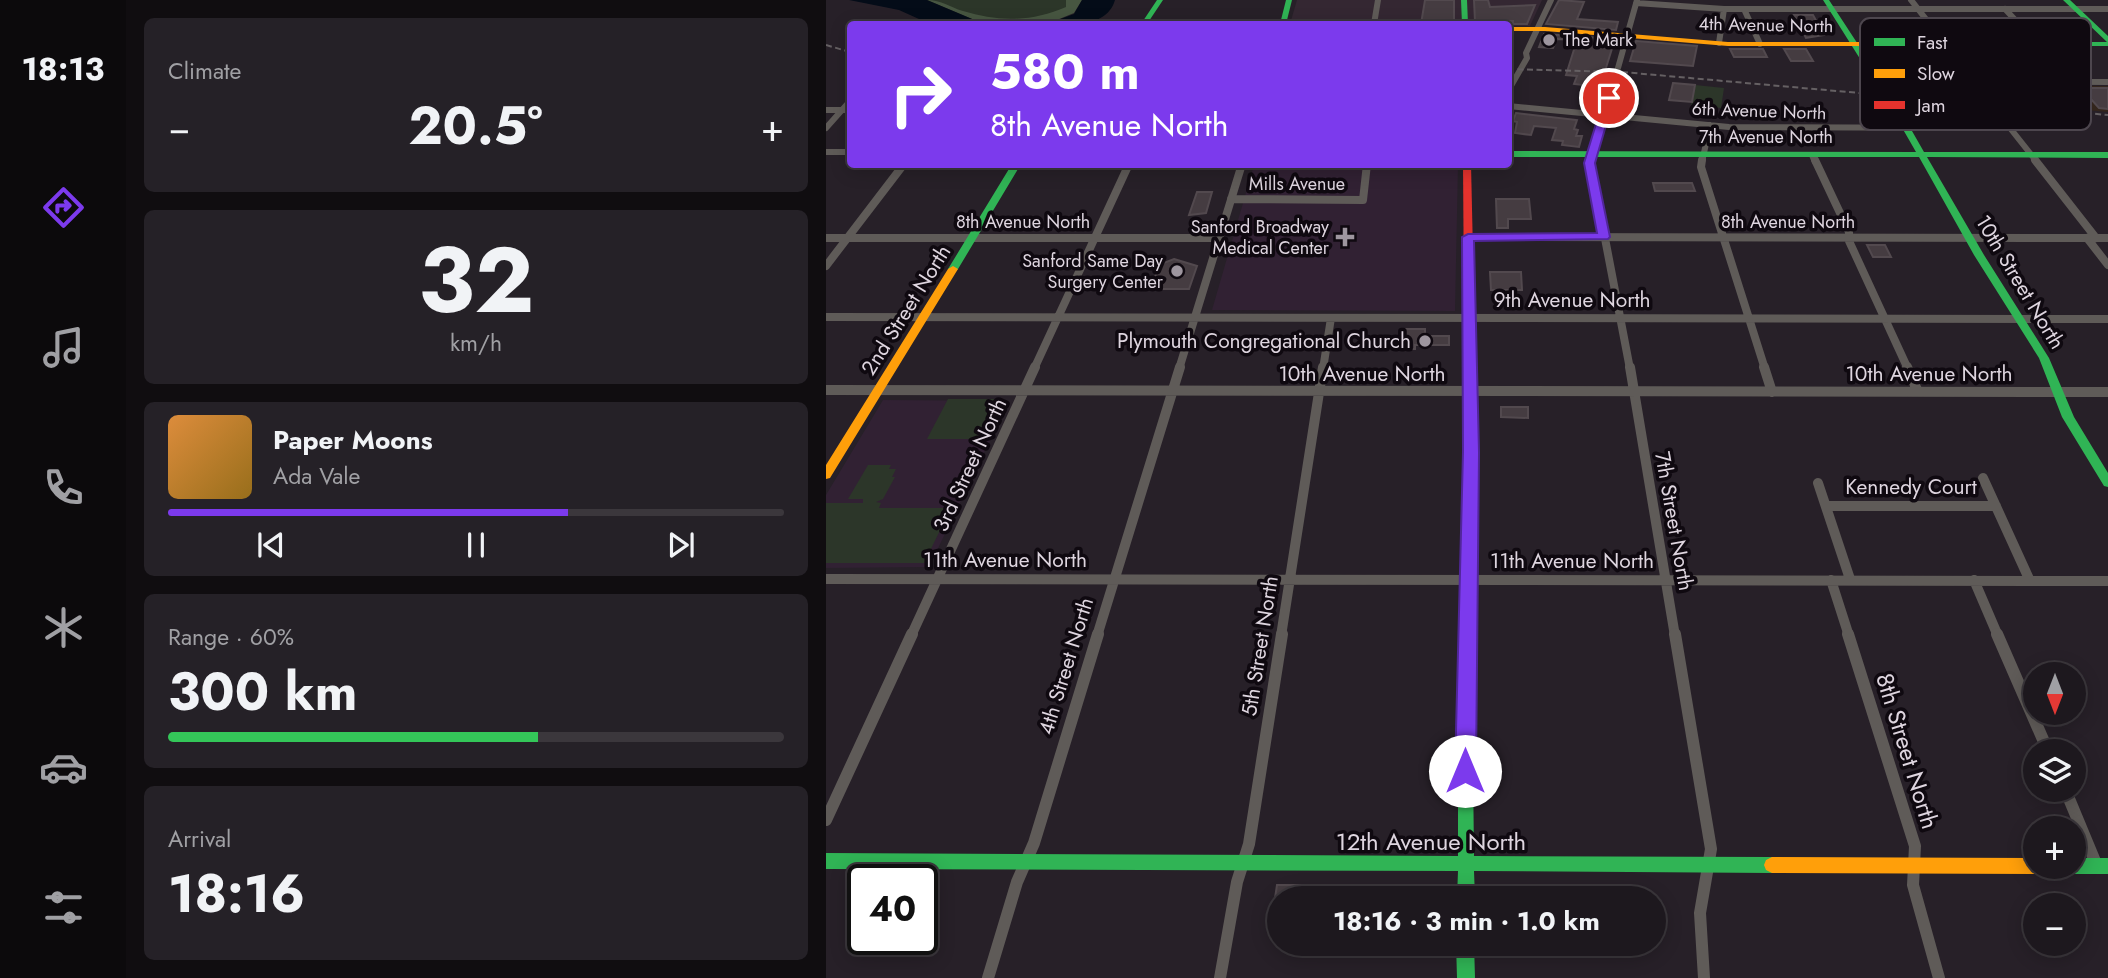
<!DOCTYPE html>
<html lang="en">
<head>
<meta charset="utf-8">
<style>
  :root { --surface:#1d181e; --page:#252127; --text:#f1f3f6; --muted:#a0a0a4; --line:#3b373c; --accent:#7c3aed }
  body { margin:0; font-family:Jost,sans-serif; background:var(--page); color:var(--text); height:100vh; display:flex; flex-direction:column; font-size:26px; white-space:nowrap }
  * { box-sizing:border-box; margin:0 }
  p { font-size:23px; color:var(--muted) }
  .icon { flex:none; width:38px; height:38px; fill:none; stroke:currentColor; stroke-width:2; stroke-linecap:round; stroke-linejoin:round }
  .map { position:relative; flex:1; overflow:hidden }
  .details { display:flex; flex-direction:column; gap:18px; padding:18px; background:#100d10; width:700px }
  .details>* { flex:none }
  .guide { position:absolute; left:21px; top:21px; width:665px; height:147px; border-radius:7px; box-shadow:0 4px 18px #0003,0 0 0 2px var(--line); background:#7c3aed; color:#fff; overflow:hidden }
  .needle { width:46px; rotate:180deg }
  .buttons { position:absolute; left:1197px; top:662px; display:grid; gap:14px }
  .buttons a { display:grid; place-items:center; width:63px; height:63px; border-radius:50%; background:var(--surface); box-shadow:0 4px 18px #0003,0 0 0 2px var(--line); font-size:35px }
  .speed { position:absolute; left:21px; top:864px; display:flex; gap:14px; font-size:35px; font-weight:700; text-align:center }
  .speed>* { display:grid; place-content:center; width:91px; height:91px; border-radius:50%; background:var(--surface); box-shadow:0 4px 18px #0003,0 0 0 2px var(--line); line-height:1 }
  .speed .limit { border:4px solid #111; border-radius:10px; background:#fff; color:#111 }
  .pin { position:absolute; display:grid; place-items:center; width:60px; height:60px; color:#fff; margin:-30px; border:4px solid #fff; border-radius:50%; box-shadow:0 2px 7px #0007 }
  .me { position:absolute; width:77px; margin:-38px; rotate:0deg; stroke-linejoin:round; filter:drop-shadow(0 0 5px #0008) }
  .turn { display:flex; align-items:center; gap:24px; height:147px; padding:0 28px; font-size:32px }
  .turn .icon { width:91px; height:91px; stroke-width:2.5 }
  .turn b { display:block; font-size:49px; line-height:60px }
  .big { font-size:52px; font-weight:700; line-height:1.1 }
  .details .widget { flex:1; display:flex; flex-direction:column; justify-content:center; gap:10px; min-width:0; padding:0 24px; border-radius:10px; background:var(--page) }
  .details .dial { align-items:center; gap:0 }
  .dial b { font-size:91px; line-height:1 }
  .song { display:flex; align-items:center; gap:21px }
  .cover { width:84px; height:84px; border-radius:10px; background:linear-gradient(135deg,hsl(30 70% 55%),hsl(40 70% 35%)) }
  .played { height:7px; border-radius:4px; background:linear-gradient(90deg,var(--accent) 65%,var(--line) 65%) }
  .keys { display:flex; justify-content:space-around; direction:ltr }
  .heat { display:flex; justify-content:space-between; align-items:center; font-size:38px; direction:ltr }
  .charge { height:10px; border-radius:5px; background:linear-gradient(90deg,#34c759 60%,var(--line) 0) }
  .trip { position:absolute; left:441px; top:886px; width:399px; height:70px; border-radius:35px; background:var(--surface); box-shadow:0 4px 18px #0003,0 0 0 2px var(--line); font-weight:700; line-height:70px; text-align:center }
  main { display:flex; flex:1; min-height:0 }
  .menu { display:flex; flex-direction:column; width:126px; justify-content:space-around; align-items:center; background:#0c0a0c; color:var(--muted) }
  .menu .icon { width:49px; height:49px }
  .menu .active { color:var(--accent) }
  .menu b { font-size:32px; color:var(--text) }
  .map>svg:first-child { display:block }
</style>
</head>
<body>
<main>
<nav class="menu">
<b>18:13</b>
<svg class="icon active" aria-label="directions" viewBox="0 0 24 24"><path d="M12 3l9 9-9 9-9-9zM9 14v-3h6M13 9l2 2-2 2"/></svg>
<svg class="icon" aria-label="music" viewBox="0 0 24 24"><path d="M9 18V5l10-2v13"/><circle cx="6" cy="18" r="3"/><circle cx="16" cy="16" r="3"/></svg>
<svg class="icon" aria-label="phone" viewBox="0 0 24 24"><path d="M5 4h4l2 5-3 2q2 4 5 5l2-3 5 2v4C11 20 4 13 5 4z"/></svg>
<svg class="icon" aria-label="climate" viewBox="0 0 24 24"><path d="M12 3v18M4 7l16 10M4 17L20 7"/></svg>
<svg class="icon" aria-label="car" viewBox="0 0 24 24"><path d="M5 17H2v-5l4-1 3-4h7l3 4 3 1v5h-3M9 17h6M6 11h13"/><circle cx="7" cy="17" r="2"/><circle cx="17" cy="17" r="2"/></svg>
<svg class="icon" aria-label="filters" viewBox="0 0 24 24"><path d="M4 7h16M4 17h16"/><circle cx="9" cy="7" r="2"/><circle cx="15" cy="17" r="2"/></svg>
</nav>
<section class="details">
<div class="widget"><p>Climate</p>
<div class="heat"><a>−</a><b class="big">20.5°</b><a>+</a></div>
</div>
<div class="widget dial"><b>32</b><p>km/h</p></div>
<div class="widget">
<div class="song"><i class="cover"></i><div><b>Paper Moons</b><p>Ada Vale</p></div></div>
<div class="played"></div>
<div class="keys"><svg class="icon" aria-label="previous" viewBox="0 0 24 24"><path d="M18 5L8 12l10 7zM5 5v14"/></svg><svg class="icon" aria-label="pause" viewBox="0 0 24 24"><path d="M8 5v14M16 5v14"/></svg><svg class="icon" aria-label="next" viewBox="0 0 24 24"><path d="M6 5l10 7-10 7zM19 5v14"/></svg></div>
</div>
<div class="widget"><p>Range · 60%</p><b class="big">300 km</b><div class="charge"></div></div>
<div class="widget"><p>Arrival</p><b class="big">18:16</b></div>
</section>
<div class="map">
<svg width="1282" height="978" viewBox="0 0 1282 978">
  <rect width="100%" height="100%" fill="#272028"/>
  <path fill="#342732" d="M471 0H716L704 26 464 24Z"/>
  <path fill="#33251c" d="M1158 85 1282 86V112L1171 102Z"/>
  <path fill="#312133" d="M428 165H632L629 311 386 310Z
    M57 400 183 401 103 567 0 568V495Z"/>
  <path fill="#2c3629" d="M101 0H256L221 24H158Z
    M869 85 898 88 895 108 865 105Z
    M122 399H177L158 439H101Z
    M42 465H65L63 469H70L66 477H69L57 499 50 502 55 503 53 508H125L98 563H0V503H37V499H22Z"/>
  <path fill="#475641" d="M101 0C116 0 123 7 137 11 172 22 206 22 240 7V0H256L248 13 221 24H158Z"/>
  <path fill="#040c18" d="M23 0H101L158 24H104L73 10Z
    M256 0H289C281 28 244 25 221 24L248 14Z"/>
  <path fill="#453c41" stroke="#52494e" stroke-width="2" d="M599 0H628V24H595Z
    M648 0H662L664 7 709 5 701 24H687V21H649Z
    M733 0 758 2 751 19 792 22 790 30 720 24Z
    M968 15H987L998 35 980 38Z
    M718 34 789 39 774 87 748 84 751 76 740 75 751 40 731 39 727 48 713 47Z
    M810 41 871 46 867 66 804 61Z
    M904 49H937L941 57H908Z
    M958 49H980L987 61H965Z
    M847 83 869 85 866 102 843 100Z
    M1255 88H1282V109L1273 108Z
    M690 113 751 120 748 129 752 130 750 136H756L753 147 736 145 737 141 726 140 730 128 708 126 705 135 689 133 691 122 687 121Z
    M827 183H866L869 191H829Z
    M371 192H386L380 213 363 215Z
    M670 199H703L705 219H682V228H671Z
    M1041 245H1059L1065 257H1047Z
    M348 259 371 266 363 289H323L335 264Z
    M664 272H695L696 290H665Z
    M575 329H599V336H623V345H589V349H581V345H574Z
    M675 407H702V418L675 417Z
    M451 885H480L479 898H449Z"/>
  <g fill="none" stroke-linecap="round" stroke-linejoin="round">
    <path stroke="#423b43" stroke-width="9" stroke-dasharray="9 4.5" stroke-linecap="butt" d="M1056 87 1067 105"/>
    <path stroke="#5f5b58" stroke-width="6" d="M1085 0 1148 81 1282 82
      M810 3 898 9H1282
      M918 9 934 44
      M1179 9 1247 82
      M548 24 552 0
      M893 43 898 9
      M792 68 811 0
      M682 91 701 58 700 53 725 0
      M682 106 903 127 1184 128 1211 162
      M0 110H20
      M0 128 24 101
      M0 152H24
      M986 155 989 162
      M763 162 791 75
      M876 162 884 125"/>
    <path stroke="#5f5b58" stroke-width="8" d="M764 160 804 369
      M876 160 875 167 939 369
      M989 160 1023 232V241L1082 369
      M1209 160 1270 238
      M405 199 537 200 541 164
      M642 237 1282 238
      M0 238H394
      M1261 238 1282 265
      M0 266 78 164
      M0 317 1282 319
      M208 369 303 164
      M353 369 416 164
      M497 369 505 318"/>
    <path stroke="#5f5b58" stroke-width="10" d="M804 367 849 636
      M938 367 946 392
      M1081 367 1092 392
      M0 390 1282 392
      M1157 478 1204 581
      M992 483 1024 579
      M1000 506H1170
      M0 579 1282 581
      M1005 580 1023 636
      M1148 580 1172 636
      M85 636 209 367
      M271 636 354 367
      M455 636 497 367"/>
    <path stroke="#5f5b58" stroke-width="12" d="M849 634 885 849 874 913 878 978
      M1022 634 1089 846 1087 885 1113 978
      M1171 634 1222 751
      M1239 789 1271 866
      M0 820 86 634
      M162 978 191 882 208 843 272 634
      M394 978 411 882 423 844 456 634"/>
    <path fill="#30b455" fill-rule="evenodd" d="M331 0H337L321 24H315Z
      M460 0H466L460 24H454Z
      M635 0H641L642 24H636Z
      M997 0H1003L1060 87 1059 89H1053Z
      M1237 0H1244L1282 36V46H1051L1047 44 1051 42H1281Z
      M1064 103H1070L1098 152H1282V158L1101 157 1158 255 1223 358 1248 417 1282 473V487L1278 486 1236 417 1213 358 1148 255 1093 157H682V151L1090 152 1063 105Z
      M186 164H195L132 269 130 271H124L122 269Z
      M645 427 651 431V580L646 673 648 856 946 857 952 860 954 865 952 870 946 873 648 871 649 898H631L632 871 0 869V853L632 856V673L637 580 639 431Z
      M1248 858H1282V874H1248L1242 871 1240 866H1248Z
      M630 943H648L649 978H631Z"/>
    <path fill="#ff9f0a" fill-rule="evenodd" d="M682 27H719L902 42H1051L1055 44 1051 46H902L719 31H682Z
      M127 266 132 269 4 478 0 479V465L122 269Z
      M946 857 1209 858V866H1217L1215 871 1209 874 946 873 940 870 938 865 940 860Z"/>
    <path fill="#e5322d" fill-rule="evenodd" d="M637 164H645L651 431 645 435 639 431Z"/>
    <path stroke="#656063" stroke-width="2" stroke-dasharray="6 3.5" stroke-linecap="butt" d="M0 45 24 52
      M682 69 796 72 1282 115"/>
  </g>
  <path fill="#7c3aed" stroke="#51269a" stroke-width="2" d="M783 95 788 98 769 163 784 237 782 239 648 241 653 452 650 771 647 777 639 779 632 777 629 771 637 452 636 237 642 234 771 233 758 163 778 98Z"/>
  <g fill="#9e969f" stroke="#0f0910" stroke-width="2.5">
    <circle cx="723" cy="40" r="7"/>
    <path d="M515.5 226.5h7v7h7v7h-7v7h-7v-7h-7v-7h7z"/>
    <circle cx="351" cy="271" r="7"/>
    <circle cx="599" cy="341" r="7"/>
  </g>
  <g text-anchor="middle" stroke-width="7" stroke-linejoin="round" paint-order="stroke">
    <g font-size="18" fill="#ded5df" stroke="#0f0910">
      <text transform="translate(940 25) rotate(1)" y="6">4th Avenue North</text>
      <text transform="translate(933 111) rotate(2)" y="6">6th Avenue North</text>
      <text x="940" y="143">7th Avenue North</text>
      <text x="471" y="190">Mills Avenue</text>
      <text x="197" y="228">8th Avenue North</text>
      <text x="962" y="228">8th Avenue North</text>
    </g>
    <g font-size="18" fill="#ded5df" stroke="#0f0910" text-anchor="end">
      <text x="737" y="46" text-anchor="start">The Mark</text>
      <text x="503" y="233">Sanford Broadway<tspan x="503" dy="21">Medical Center</tspan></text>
      <text x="337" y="267">Sanford Same Day<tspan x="337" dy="21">Surgery Center</tspan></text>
    </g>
    <g font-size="21" fill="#ded5df" stroke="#0f0910">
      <text transform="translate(1194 282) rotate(59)" y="7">10th Street North</text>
      <text x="746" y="307">9th Avenue North</text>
      <text transform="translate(80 310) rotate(-58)" y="7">2nd Street North</text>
      <text x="536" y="381">10th Avenue North</text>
      <text x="1103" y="381">10th Avenue North</text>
      <text transform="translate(144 465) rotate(-65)" y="7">3rd Street North</text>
      <text x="1085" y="494">Kennedy Court</text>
      <text transform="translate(848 521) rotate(80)" y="7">7th Street North</text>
      <text x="179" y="567">11th Avenue North</text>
      <text x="746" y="568">11th Avenue North</text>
      <text transform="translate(434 646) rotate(-81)" y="7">5th Street North</text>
      <text transform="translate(240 666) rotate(-73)" y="7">4th Street North</text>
    </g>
    <g font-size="21" fill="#ded5df" stroke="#0f0910" text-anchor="end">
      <text x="585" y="348">Plymouth Congregational Church</text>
    </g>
    <g font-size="24" fill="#ded5df" stroke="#0f0910">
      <text transform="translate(1081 751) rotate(73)" y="8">8th Street North</text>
      <text x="605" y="850">12th Avenue North</text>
    </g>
  </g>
  <rect x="1034" y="18" width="231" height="112" rx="10" fill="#0f0910" stroke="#4d464e" stroke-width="2"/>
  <rect x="1048" y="38" width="31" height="8" fill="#30b455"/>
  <rect x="1048" y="69" width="31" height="9" fill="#ff9f0a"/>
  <rect x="1048" y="101" width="31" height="8" fill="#e5322d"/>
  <g font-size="19" fill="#ded5df">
    <text x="1091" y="49">Fast</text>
    <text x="1091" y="80">Slow</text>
    <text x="1091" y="112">Jam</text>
  </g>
</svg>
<div class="buttons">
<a><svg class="needle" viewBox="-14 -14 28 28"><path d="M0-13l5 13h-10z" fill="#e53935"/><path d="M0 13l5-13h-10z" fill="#a0a0a4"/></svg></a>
<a><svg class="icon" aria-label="layers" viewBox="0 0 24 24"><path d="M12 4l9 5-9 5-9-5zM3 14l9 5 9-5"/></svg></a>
<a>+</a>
<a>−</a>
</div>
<div class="speed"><div class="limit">40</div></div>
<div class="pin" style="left:783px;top:98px;background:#d93025"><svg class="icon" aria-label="arrive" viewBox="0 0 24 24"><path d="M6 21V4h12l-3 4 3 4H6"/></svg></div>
<svg class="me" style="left:639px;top:771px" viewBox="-20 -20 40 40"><circle r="19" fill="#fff"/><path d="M0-13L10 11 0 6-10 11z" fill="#7c3aed"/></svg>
<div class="trip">18:16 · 3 min · 1.0 km</div>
<div class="guide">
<div class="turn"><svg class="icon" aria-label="right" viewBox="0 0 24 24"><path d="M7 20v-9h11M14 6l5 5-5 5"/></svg><div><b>580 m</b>8th Avenue North</div></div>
</div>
</div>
</main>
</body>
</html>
